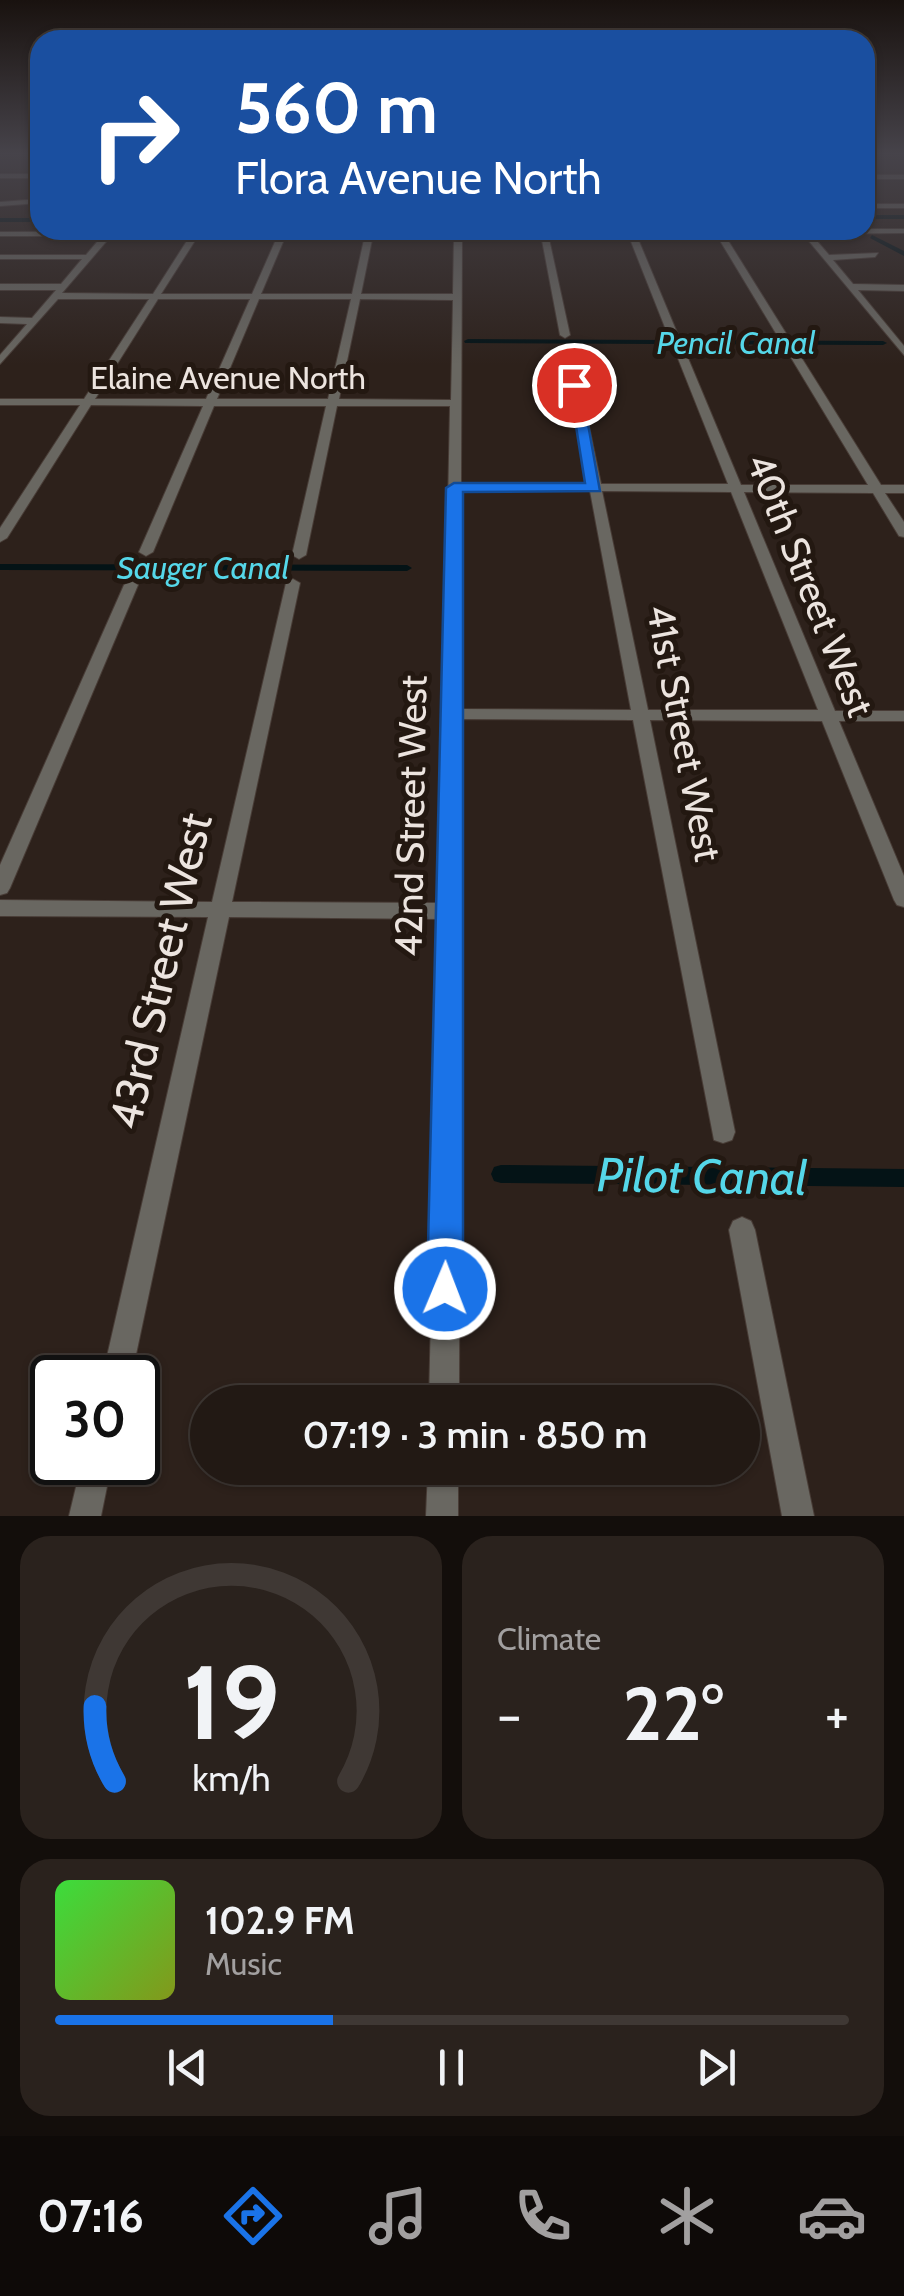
<!DOCTYPE html>
<html lang="en">
<head>
<meta charset="utf-8">
<style>
  :root { --surface:#221914; --page:#2a221d; --text:#f1f3f6; --muted:#a2a0a0; --line:#3f3834; --accent:#1a73e8 }
  body { margin:0; font-family:Cabin,sans-serif; background:var(--page); color:var(--text); height:100vh; display:flex; flex-direction:column; font-size:38px; white-space:nowrap }
  * { box-sizing:border-box; margin:0 }
  p { font-size:32px; color:var(--muted) }
  .icon { flex:none; width:55px; height:55px; fill:none; stroke:currentColor; stroke-width:2; stroke-linecap:round; stroke-linejoin:round }
  .map { position:relative; height:1516px; overflow:hidden }
  .details { display:flex; flex-direction:column; gap:20px; padding:20px; background:#130e0b; flex:1 }
  .details>* { flex:none }
  .top-card { position:absolute; left:30px; top:30px; width:845px; height:210px; border-radius:30px; box-shadow:0 2px 8px #0004,0 0 0 2px var(--line); background:#1a4fa0; color:#fff; overflow:hidden }
  .speed { position:absolute; left:30px; top:1355px; display:flex; gap:20px; font-size:50px; font-weight:700; text-align:center }
  .speed>* { display:grid; place-content:center; width:130px; height:130px; border-radius:50%; background:var(--surface); box-shadow:0 2px 8px #0004,0 0 0 2px var(--line); line-height:1 }
  .speed .limit { border:5px solid #111; border-radius:15px; background:#fff; color:#111 }
  .pin { position:absolute; display:grid; place-items:center; width:85px; height:85px; color:#fff; margin:-42px; border:5px solid #fff; border-radius:50%; box-shadow:0 2px 10px #0007 }
  .me { position:absolute; width:110px; margin:-55px; rotate:1deg; stroke-linejoin:round; filter:drop-shadow(0 0 8px #0008) }
  .turn { display:flex; align-items:center; gap:35px; height:210px; padding:0 40px; font-size:45px }
  .turn .icon { width:130px; height:130px; stroke-width:2.5 }
  .turn b { display:block; font-size:70px; line-height:85px }
  .big { font-size:75px; font-weight:600; line-height:1.1 }
  .details .tile { flex:1; display:flex; flex-direction:column; justify-content:center; gap:15px; min-width:0; padding:0 35px; border-radius:30px; background:var(--page) }
  .details .dial { align-items:center; gap:0 }
  .dial svg { height:260px; overflow:visible; fill:none; stroke:var(--line); stroke-width:7; stroke-linecap:round; text-anchor:middle }
  .dial text { fill:var(--text); stroke:none }
  .song { display:flex; align-items:center; gap:30px }
  .cover { width:120px; height:120px; border-radius:15px; background:linear-gradient(135deg,hsl(120 70% 55%),hsl(70 70% 35%)) }
  .played { height:10px; border-radius:5px; background:linear-gradient(90deg,var(--accent) 35%,var(--line) 35%) }
  .keys { display:flex; justify-content:space-around; direction:ltr }
  .heat { display:flex; justify-content:space-between; align-items:center; font-size:55px; direction:ltr }
  .details .tiles { flex:1; display:grid; gap:20px; grid-template-columns:1fr 1fr }
  .tile:last-child { grid-column:span 2 }
  .trip { position:absolute; left:190px; top:1385px; width:570px; height:100px; border-radius:50px; background:var(--surface); box-shadow:0 2px 8px #0004,0 0 0 2px var(--line); font-weight:600; line-height:100px; text-align:center }
  .tabs { display:flex; height:160px; justify-content:space-around; align-items:center; background:#0e0a08; color:var(--muted) }
  .tabs .icon { width:70px; height:70px }
  .tabs .active { color:var(--accent) }
  .tabs b { font-size:45px; color:var(--text) }
  .map>svg:first-child { display:block }
</style>
</head>
<body>
<div class="map">
<svg width="904" height="1516" viewBox="0 0 904 1516">
  <rect width="100%" height="100%" fill="#2d211b"/>
  <g fill="none" stroke-linecap="round" stroke-linejoin="round">
    <path fill="#041316" fill-rule="evenodd" d="M865 215H904V219H865Z
      M0 218H40V222H0Z
      M872 235 904 251V256L870 238Z
      M468 339 883 341 887 343 883 345 465 343 464 341Z
      M0 564 407 565 412 568 407 571 0 570Z
      M501 1165 904 1169V1187L501 1183 494 1181 491 1174 494 1167Z"/>
    <g stroke="#483c36" stroke-width="2">
      <path id="minor" d="M0 174H40V178H0Z
        M865 175H904V179H865Z
        M40 199V203L0 206V202Z
        M865 204H904V208H865Z
        M865 229H904V233L811 234 829 255 878 253 875 257 833 260 853 284 904 285V291L858 290 904 346V355L803 234H724L787 335 782 338 777 335 716 234H636L678 335 673 338 668 335 628 234H548L570 335 565 338 560 335 541 235H462L461 483 588 484 563 350 568 347 573 350 601 484H728L675 351 680 348 685 351 741 485H868L787 351 796 349 881 485H904V493H885L904 522V537L899 536 873 493 744 492 835 711H904V721H839L904 876V907L897 905 894 900 822 721 650 720 735 1132 732 1140 723 1143 714 1140 633 720 461 719 459 1402H429L440 919 229 917 131 1378H102L208 917 0 916V900L212 902 286 583 293 579 300 583 232 902 440 903 450 406H337L306 555 299 559 292 555 326 406H214L153 552 146 556 139 552 203 406 91 405 7 538 0 542V528L80 405H0V399H84L149 299H58L0 364V355L27 324 0 323V317L32 318 56 290H0V284H61L82 259H0V255H86L102 236H0V232ZM278 235 252 294H161L198 236ZM286 235H365L352 294H261ZM373 235H454L453 294H361ZM111 236H190L153 294 62 293ZM158 299H250L206 399H95ZM259 299H351L328 399H217ZM360 299 453 300 451 400 339 399ZM461 491H590L631 710 461 709ZM602 491 731 492 818 710H648Z
        M131 581 138 585 10 888 7 893 0 895V865L124 585Z
        M742 1217 751 1221 755 1230 814 1516H782L729 1230 733 1221Z
        M82 1462H112L101 1516H69Z
        M428 1468H458V1516H426Z"/>
    </g>
    <use href="#minor" fill="#696761" fill-rule="evenodd"/>
  </g>
  <linearGradient id="sky" x2="0" y2="1"><stop stop-color="#19120f"/><stop offset="0.42" stop-color="#46434a"/><stop offset="1" stop-color="#46434a" stop-opacity="0"/></linearGradient>
  <rect width="904" height="365" fill="url(#sky)"/>
  <path fill="#1a73e8" stroke="#114b97" stroke-width="2.5" d="M569 382 581 385 600 491 463 492V1289L458 1302 445 1307 432 1302 427 1289 446 488 454 483H585Z"/>
  <g text-anchor="middle" stroke-width="10" stroke-linejoin="round" paint-order="stroke">
    <g font-size="32" font-style="italic" fill="#55d7e9" stroke="#231811">
      <text x="736" y="354">Pencil Canal</text>
      <text x="203" y="579">Sauger Canal</text>
    </g>
    <g font-size="32" fill="#ece4df" stroke="#231811">
      <text x="228" y="389">Elaine Avenue North</text>
    </g>
    <g font-size="38" fill="#ece4df" stroke="#231811">
      <text transform="translate(810 585) rotate(68)" y="13">40th Street West</text>
      <text transform="translate(684 733) rotate(79)" y="13">41st Street West</text>
      <text transform="translate(411 816) rotate(-89)" y="13">42nd Street West</text>
    </g>
    <g font-size="45" fill="#ece4df" stroke="#231811">
      <text transform="translate(160 971) rotate(-77)" y="16">43rd Street West</text>
    </g>
    <g font-size="48" font-style="italic" fill="#55d7e9" stroke="#231811">
      <text transform="translate(702 1176) rotate(1)" y="17">Pilot Canal</text>
    </g>
  </g>
</svg>
<div class="speed"><div class="limit">30</div></div>
<div class="pin" style="left:574px;top:385px;background:#d93025"><svg class="icon" aria-label="arrive" viewBox="0 0 24 24"><path d="M6 21V4h12l-3 4 3 4H6"/></svg></div>
<svg class="me" style="left:445px;top:1289px" viewBox="-20 -20 40 40"><circle r="17" fill="#1a73e8" stroke="#fff" stroke-width="3"/><path d="M0-11L8 9 0 5-8 9z" fill="#fff"/></svg>
<div class="trip">07:19 · 3 min · 850 m</div>
<div class="top-card">
<div class="turn"><svg class="icon" aria-label="right" viewBox="0 0 24 24"><path d="M7 20v-9h11M14 6l5 5-5 5"/></svg><div><b>560 m</b>Flora Avenue North</div></div>
</div>
</div>
<section class="details">
<div class="tiles">
<div class="tile dial"><svg viewBox="0 0 100 80">
<path d="M14 69A42 42 0 1 1 86 69"/>
<path d="M14 69A42 42 0 0 1 8 46" stroke="#1a73e8"/>
<text x="50" y="56" font-size="32" font-weight="700">19</text>
<text x="50" y="72" font-size="11">km/h</text>
</svg></div>
<div class="tile"><p>Climate</p>
<div class="heat"><a>−</a><b class="big">22°</b><a>+</a></div>
</div>
<div class="tile">
<div class="song"><i class="cover"></i><div><b>102.9 FM</b><p>Music</p></div></div>
<div class="played"></div>
<div class="keys"><svg class="icon" aria-label="previous" viewBox="0 0 24 24"><path d="M18 5L8 12l10 7zM5 5v14"/></svg><svg class="icon" aria-label="pause" viewBox="0 0 24 24"><path d="M8 5v14M16 5v14"/></svg><svg class="icon" aria-label="next" viewBox="0 0 24 24"><path d="M6 5l10 7-10 7zM19 5v14"/></svg></div>
</div>
</div>
</section>
<nav class="tabs">
<b>07:16</b>
<svg class="icon active" aria-label="directions" viewBox="0 0 24 24"><path d="M12 3l9 9-9 9-9-9zM9 14v-3h6M13 9l2 2-2 2"/></svg>
<svg class="icon" aria-label="music" viewBox="0 0 24 24"><path d="M9 18V5l10-2v13"/><circle cx="6" cy="18" r="3"/><circle cx="16" cy="16" r="3"/></svg>
<svg class="icon" aria-label="phone" viewBox="0 0 24 24"><path d="M5 4h4l2 5-3 2q2 4 5 5l2-3 5 2v4C11 20 4 13 5 4z"/></svg>
<svg class="icon" aria-label="climate" viewBox="0 0 24 24"><path d="M12 3v18M4 7l16 10M4 17L20 7"/></svg>
<svg class="icon" aria-label="car" viewBox="0 0 24 24"><path d="M5 17H2v-5l4-1 3-4h7l3 4 3 1v5h-3M9 17h6M6 11h13"/><circle cx="7" cy="17" r="2"/><circle cx="17" cy="17" r="2"/></svg>
</nav>
</body>
</html>
